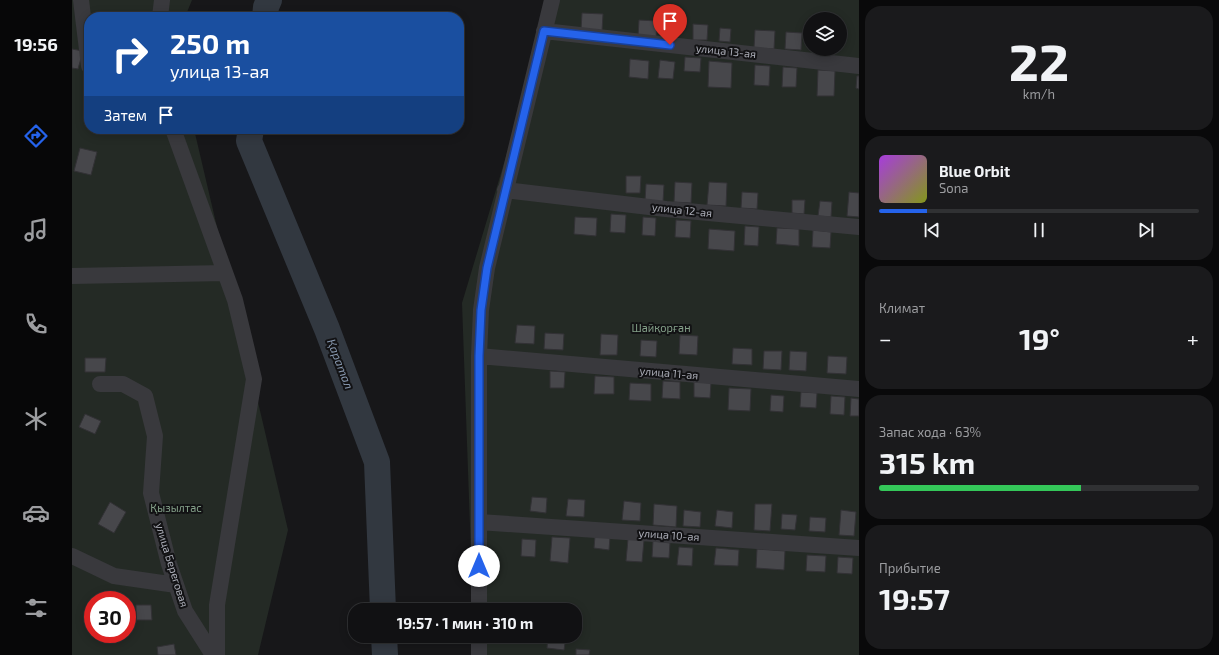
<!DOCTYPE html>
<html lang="ru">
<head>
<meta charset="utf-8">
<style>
  :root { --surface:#111113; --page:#1a1a1c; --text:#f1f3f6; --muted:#9c9da0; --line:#303133; --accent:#2563eb }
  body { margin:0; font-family:"Exo 2",sans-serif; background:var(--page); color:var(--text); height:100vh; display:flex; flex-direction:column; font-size:15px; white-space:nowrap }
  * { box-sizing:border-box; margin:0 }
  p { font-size:13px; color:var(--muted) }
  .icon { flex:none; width:22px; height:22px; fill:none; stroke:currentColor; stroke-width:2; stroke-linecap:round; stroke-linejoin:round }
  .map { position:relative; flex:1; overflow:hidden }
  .drawer { display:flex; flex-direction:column; gap:6px; padding:6px; background:#09090a; width:360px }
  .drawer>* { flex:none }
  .top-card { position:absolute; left:12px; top:12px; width:380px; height:122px; border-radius:16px; box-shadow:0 2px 10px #0003,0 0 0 1px var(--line); background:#1a4fa0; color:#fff; overflow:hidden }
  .controls { position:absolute; left:731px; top:12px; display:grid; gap:8px }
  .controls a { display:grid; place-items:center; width:44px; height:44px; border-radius:50%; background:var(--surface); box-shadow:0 2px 10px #0003,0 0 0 1px var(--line); font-size:20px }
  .speed { position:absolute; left:12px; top:591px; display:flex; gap:8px; font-size:20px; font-weight:700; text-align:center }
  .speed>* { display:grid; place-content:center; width:52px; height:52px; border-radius:50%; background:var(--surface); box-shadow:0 2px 10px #0003,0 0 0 1px var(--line); line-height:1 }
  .speed .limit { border:6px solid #d22; background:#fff; color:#111 }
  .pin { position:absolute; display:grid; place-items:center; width:34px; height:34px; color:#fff; margin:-41px -17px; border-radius:50% 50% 50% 0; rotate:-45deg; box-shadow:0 0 4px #0007 }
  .pin .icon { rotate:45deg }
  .me { position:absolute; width:44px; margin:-22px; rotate:0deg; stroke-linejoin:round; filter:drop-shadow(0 0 3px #0008) }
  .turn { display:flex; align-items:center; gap:14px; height:84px; padding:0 20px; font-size:18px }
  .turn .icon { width:52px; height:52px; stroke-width:2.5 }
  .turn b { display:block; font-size:28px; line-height:34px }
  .then { display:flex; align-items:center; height:38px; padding:0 20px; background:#0003; gap:8px; font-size:15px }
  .big { font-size:30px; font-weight:700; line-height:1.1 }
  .drawer .card { flex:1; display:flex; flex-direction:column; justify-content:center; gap:6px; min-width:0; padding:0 14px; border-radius:16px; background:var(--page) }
  .drawer .dial { align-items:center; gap:0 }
  .dial b { font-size:52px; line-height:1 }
  .song { display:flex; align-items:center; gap:12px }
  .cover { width:48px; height:48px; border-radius:6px; background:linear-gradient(135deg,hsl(280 70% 55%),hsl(70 70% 35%)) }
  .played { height:4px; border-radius:2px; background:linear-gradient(90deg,var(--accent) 15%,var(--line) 15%) }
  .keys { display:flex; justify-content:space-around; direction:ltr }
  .heat { display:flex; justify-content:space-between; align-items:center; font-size:22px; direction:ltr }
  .charge { height:6px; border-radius:3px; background:linear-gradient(90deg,#34c759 63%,var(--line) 0) }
  .trip { position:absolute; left:276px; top:603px; width:234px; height:40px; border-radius:16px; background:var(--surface); box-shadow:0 2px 10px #0003,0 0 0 1px var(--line); font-weight:700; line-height:40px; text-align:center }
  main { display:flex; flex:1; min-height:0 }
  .tabs { display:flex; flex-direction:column; width:72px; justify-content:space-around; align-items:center; background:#070708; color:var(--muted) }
  .tabs .icon { width:28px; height:28px }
  .tabs .selected { color:var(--accent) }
  .tabs b { font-size:18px; color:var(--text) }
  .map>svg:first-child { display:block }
</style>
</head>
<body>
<main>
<nav class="tabs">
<b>19:56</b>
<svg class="icon selected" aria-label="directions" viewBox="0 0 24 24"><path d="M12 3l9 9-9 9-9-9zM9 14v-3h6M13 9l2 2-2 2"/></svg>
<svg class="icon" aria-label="music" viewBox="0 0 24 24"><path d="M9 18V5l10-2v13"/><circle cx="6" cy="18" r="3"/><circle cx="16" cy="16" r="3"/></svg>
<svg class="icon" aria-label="phone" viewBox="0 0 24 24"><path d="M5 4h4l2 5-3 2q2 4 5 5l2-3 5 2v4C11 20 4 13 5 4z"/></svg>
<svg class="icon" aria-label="climate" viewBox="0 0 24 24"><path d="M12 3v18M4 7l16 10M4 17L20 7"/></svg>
<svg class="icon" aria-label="car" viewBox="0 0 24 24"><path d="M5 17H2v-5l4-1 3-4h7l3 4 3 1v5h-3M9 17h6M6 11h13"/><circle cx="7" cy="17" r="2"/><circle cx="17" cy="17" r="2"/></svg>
<svg class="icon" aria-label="filters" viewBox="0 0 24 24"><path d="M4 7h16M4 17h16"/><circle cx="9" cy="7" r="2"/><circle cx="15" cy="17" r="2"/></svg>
</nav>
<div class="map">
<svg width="787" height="655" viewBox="0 0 787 655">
  <rect width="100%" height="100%" fill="#171719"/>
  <path fill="#242a25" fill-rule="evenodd" d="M0 0H120L113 17H17V129H122L216 530 186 655H0ZM21 600H55V634H21Z
    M481 0H787V655H403L402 636H503V610H401L390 303ZM738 19H768V49H738Z"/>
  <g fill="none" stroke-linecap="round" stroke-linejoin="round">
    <path stroke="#323840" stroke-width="26" d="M193 17 194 7 197 0
      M179 129 177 141 255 329 305 462 311 610
      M312 636 313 655"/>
  </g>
  <path fill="#47474b" stroke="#323135" d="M510 13 531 14 530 31 509 30Z
    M567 20 585 21 584 38 566 37Z
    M621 24 636 25 635 40H621Z
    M648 28 659 29 658 42 647 41Z
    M683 30 703 31 702 49 682 48Z
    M714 32 730 33 729 50 713 49Z
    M0 49 11 51 6 69 0 68Z
    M744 49H761V55L744 54Z
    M613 57 629 58 628 72 612 71Z
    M558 59 577 61 576 79 557 77Z
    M588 60 603 62 601 79 586 78Z
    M637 61 660 63 659 88 636 87Z
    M683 65 698 66 697 86 682 85Z
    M711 67 725 68 724 87H710Z
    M746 70 763 71 762 96H745Z
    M785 76H787V89L784 88Z
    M8 148 25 152 19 175 2 171Z
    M554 176H569L568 193H554Z
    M603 182 620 183 619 203 602 202Z
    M637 182 655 183 654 206 635 205Z
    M574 184 592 185 591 202 573 201Z
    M670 192 686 193 685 209 669 208Z
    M777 192 787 193V217L775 216Z
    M720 200H733L732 214 720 213Z
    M748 201 760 202 759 217 746 216Z
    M539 214 554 215 553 233 538 232Z
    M503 217 525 218 524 236 502 234Z
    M571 217 584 218 583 236 570 235Z
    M604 220 619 221 618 238 603 237Z
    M673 226 687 227 686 246 672 245Z
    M705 228 727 229V246L704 244Z
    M637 229 663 231 662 251 636 249Z
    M741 230 759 232 758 248 740 247Z
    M445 325 463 326 462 344 443 343Z
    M473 333 492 334 491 350 472 349Z
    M529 334 546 335 545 355H528Z
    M608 335 626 336 625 355 607 354Z
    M569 340 585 341 584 357 568 356Z
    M661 348 680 349V365L660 364Z
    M692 351H710L709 370 691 369Z
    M718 351 735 352 734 371 717 370Z
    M756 356 775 357 774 374 755 373Z
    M13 358H34L33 372H13Z
    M478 371 493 372 492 388H478Z
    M523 376 542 377V394H522Z
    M591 381 608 382V399L590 398Z
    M622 382H639L638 398 622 397Z
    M558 383 579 384V401L557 400Z
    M657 388 679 389 678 411 656 410Z
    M729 392 745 393 744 408 728 407Z
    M699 395 712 396 711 412 698 411Z
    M759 396 773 397 772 415 758 414Z
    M779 398 787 399V416H778Z
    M13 414 29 421 23 434 7 427Z
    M460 497 475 498 474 513 458 511Z
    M496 499 513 500 512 517 494 516Z
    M552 501 569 503 568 521 550 520Z
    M38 502 54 512 42 533 26 524Z
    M582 504 605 506 604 527 581 525Z
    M683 504H700L698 531 682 530Z
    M612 510 629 512 628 527 611 526Z
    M645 510 661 512 660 528 643 526Z
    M769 510 784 512 782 536 767 535Z
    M710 514 725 515 723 530 709 529Z
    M738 517 754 518 753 532 737 531Z
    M523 536 538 537 537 550 522 548Z
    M480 537 498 538 496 563 478 561Z
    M450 539 464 540 463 557 449 556Z
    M556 539 572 540 570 562 554 561Z
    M581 541 598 543 597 558 580 557Z
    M607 547 621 548 620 566 605 565Z
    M644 548 667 550 666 566 642 565Z
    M685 549 713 551 712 570 684 568Z
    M735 555 754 556 753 572 734 571Z
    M766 557 781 558 780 574 765 573Z
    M64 605H79L80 620H64Z
    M476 636H494L492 650 475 648Z
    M102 644 104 655H86L85 647Z
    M504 649 518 650 517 655H504Z"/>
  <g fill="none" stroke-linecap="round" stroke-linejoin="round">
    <path stroke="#39393d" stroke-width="16" d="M9 0 17 66
      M88 17 90 0
      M472 31 787 66
      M101 129 163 300 182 379 145 605V655
      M433 190 594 209 787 227
      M0 276 153 273
      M407 356 787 389
      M28 384H51L73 396 83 436 79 493 97 564 113 611 141 655
      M407 522 787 548
      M0 556 42 576 104 585
      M407 610V356L409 310 415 268 480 0
      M407 636V655"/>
  </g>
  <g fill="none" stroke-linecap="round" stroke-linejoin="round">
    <g stroke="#184099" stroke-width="10">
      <path id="route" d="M407 566V356L409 310 415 268 472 31 598 45"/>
    </g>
    <use href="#route" stroke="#2563eb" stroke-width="7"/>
  </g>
  <g text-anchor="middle" stroke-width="4" stroke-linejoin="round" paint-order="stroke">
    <g font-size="11" fill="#abadb7" stroke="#121214">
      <text transform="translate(654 51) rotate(6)" y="4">улица 13-ая</text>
      <text transform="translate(610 210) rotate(6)" y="4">улица 12-ая</text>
      <text transform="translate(597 373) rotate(5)" y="4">улица 11-ая</text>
      <text transform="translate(597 535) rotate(4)" y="4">улица 10-ая</text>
      <text transform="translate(100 565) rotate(73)" y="4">улица Береговая</text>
    </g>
    <g font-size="11" fill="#84a089" stroke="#121214">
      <text x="589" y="332">Шайқорған</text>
      <text x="104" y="512">Қызылтас</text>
    </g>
    <g font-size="12" font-style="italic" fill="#8697ae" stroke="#121214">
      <text transform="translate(268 364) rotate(69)" y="4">Қаратал</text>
    </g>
  </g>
</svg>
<div class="controls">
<a><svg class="icon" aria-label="layers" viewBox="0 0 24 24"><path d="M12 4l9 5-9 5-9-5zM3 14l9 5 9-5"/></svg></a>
</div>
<div class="speed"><div class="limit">30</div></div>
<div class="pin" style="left:598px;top:45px;background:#d93025"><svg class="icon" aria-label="arrive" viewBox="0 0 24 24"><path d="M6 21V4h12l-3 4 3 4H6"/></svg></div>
<svg class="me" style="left:407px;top:566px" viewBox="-20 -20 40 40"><circle r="19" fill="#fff"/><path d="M0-13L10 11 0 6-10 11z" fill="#2563eb"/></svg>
<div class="trip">19:57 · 1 мин · 310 m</div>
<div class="top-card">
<div class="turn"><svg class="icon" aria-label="right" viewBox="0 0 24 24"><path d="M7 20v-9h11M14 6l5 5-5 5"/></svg><div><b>250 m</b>улица 13-ая</div></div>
<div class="then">Затем<svg class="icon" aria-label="arrive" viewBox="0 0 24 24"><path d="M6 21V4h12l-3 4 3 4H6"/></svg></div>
</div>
</div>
<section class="drawer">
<div class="card dial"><b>22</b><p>km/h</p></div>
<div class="card">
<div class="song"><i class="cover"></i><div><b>Blue Orbit</b><p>Sona</p></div></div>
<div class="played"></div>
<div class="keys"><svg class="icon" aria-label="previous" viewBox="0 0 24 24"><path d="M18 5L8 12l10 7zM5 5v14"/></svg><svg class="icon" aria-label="pause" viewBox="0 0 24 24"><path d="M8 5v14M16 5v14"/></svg><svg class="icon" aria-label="next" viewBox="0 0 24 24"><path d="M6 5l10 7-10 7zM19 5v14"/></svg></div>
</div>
<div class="card"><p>Климат</p>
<div class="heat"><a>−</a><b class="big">19°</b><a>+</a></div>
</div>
<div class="card"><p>Запас хода · 63%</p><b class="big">315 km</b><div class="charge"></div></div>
<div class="card"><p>Прибытие</p><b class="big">19:57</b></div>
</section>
</main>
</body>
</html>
